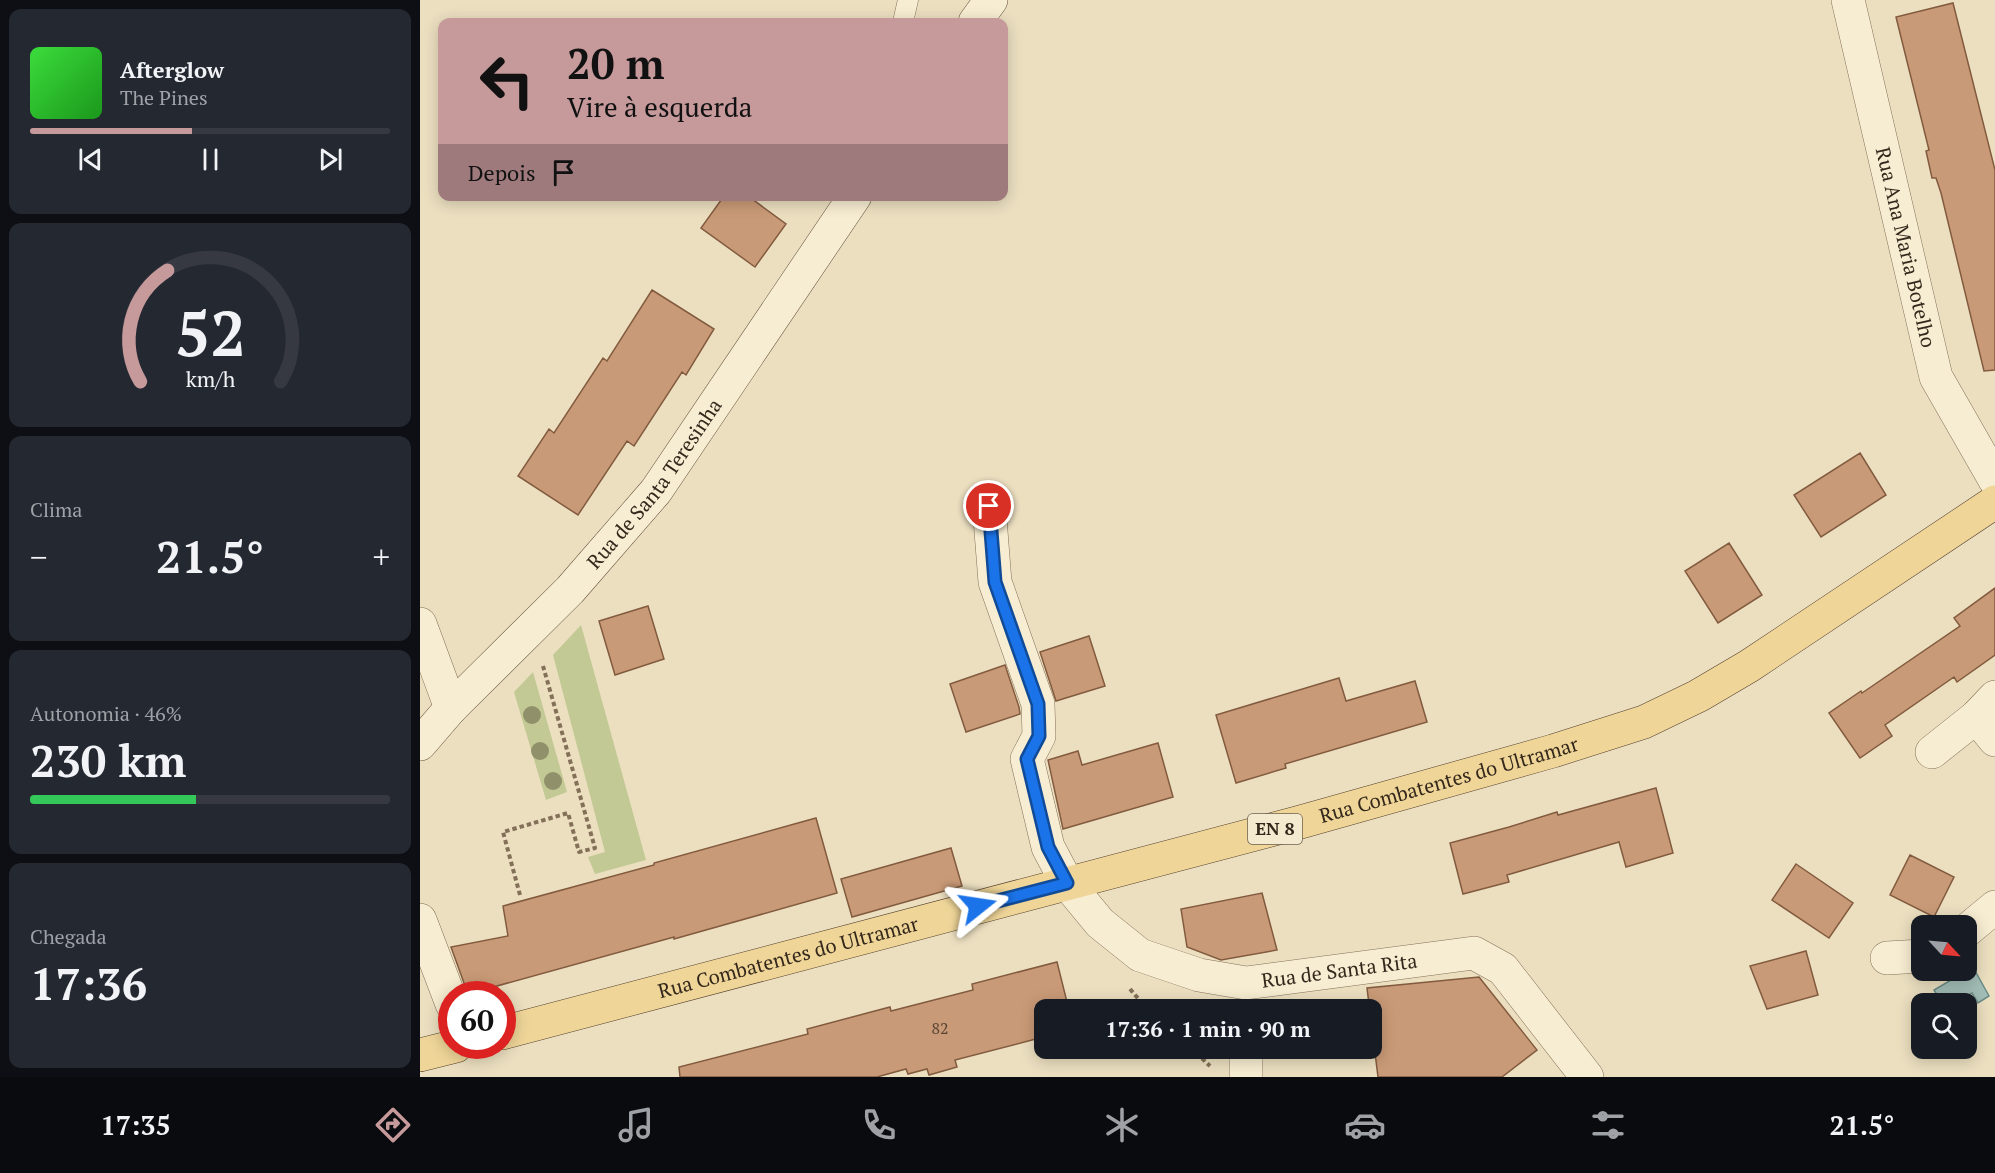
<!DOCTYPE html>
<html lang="pt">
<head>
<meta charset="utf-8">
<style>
  :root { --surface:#171b24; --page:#242831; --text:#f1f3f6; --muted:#9ea1a6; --line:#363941; --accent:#c6999b }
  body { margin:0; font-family:"PT Serif",serif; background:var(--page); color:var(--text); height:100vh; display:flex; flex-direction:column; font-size:22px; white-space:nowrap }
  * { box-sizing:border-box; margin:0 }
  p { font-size:20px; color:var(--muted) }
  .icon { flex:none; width:33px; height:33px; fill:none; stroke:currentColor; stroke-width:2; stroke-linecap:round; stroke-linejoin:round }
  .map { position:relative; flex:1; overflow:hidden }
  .details { display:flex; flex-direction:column; gap:9px; padding:9px; background:#0d0f14; width:420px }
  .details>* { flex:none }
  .top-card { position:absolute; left:18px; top:18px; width:570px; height:183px; border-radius:12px; box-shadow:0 3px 15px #0003; background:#c6999b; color:#111; overflow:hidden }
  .needle { width:39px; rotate:116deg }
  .tools { position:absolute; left:1491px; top:915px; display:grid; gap:12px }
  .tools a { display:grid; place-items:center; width:66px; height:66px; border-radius:12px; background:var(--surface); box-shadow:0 3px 15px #0003; font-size:30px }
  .speed { position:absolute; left:18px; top:981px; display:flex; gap:12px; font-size:30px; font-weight:700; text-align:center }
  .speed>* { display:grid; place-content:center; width:78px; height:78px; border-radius:50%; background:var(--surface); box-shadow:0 3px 15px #0003; line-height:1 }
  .speed .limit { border:9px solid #d22; background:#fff; color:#111 }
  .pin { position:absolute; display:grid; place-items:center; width:51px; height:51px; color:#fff; margin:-26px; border:3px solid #fff; border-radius:50%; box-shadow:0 2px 6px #0007 }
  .me { position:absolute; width:66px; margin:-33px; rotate:75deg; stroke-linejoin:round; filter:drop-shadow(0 0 4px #0008) }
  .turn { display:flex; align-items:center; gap:21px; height:126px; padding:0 30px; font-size:27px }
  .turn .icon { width:78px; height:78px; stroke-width:2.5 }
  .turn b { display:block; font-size:42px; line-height:51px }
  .then { display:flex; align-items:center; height:57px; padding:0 30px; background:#0003; gap:12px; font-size:22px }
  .big { font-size:45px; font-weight:700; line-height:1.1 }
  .details .tile { flex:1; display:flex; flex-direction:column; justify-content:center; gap:9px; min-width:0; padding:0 21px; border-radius:12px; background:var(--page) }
  .details .dial { align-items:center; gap:0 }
  .dial svg { height:156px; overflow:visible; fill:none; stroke:var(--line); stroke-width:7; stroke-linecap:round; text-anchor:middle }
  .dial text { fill:var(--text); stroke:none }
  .song { display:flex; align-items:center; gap:18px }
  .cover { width:72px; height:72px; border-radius:9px; background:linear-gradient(135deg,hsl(120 70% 55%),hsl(120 70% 35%)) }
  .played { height:6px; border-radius:3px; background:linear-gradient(90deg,var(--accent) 45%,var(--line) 45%) }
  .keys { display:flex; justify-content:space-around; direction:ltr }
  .heat { display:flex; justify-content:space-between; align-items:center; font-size:33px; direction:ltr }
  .charge { height:9px; border-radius:4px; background:linear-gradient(90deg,#34c759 46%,var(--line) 0) }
  .trip { position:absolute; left:614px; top:999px; width:348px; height:60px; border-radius:12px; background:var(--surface); box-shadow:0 3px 15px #0003; font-weight:700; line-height:60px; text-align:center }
  .tabs { display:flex; height:96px; justify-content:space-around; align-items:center; background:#090b0e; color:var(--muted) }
  .tabs .icon { width:42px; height:42px }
  .tabs .selected { color:var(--accent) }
  .tabs b { font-size:27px; color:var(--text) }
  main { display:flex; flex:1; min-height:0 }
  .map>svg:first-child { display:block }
</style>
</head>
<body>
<main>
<section class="details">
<div class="tile">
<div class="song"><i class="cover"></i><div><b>Afterglow</b><p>The Pines</p></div></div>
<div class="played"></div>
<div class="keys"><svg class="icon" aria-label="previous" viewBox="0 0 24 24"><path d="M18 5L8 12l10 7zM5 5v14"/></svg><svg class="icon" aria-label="pause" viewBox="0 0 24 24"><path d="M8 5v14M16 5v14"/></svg><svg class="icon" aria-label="next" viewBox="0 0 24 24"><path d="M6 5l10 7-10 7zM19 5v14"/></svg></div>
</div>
<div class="tile dial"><svg viewBox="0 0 100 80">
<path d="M14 69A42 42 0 1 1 86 69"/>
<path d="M14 69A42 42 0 0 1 28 12" stroke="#c6999b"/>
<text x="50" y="56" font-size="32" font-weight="700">52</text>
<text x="50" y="72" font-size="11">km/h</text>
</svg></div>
<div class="tile"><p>Clima</p>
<div class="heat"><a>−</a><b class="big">21.5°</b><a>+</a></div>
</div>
<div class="tile"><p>Autonomia · 46%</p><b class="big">230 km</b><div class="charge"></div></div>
<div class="tile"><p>Chegada</p><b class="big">17:36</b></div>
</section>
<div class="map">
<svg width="1575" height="1077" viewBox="0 0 1575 1077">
  <rect width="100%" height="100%" fill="#ecdfc0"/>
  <path fill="#c2c994" d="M161 625 226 860 175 874 168 857 185 852 133 655Z
    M113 672 147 792 126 800 94 692Z"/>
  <path fill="#a3beb6" stroke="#6a8b84" stroke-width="1.5" d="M1553 967 1569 996 1558 1003 1552 993 1534 1003H1522L1514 990Z"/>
  <path fill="#c99a77" stroke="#825b3f" stroke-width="1.5" d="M1533 3 1575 170V370L1564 371 1521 193 1516 178H1512L1506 151 1509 150 1476 17Z
    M304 196H328L366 224 335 267 281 228Z
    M232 290 294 329 266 375 262 372 214 446 207 441 158 515 98 476 129 429 134 433 183 358 187 361Z
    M1440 453 1466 495 1401 537 1374 495Z
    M1309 543 1342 595 1298 623 1265 571Z
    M1575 588V655L1537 682 1534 677 1465 725 1472 736 1440 758 1409 713 1441 691 1442 693 1540 626 1534 618Z
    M228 606 244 659 195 675 179 621Z
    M669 636 685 686 636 701 620 652Z
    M585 665 599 707 600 714 546 732 530 684Z
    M919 678 926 701 995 681 1007 722 865 764 866 768 816 783 796 715Z
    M738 743 753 797 643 829 628 760 658 751 662 765Z
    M1236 788 1253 853 1206 867 1199 842 1087 875 1089 882 1043 894 1030 843 1089 827 1137 812 1138 815Z
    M396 818 417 893 254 939V937L48 994 31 947 88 936 83 906 234 865V863Z
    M531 848 542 886 432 917 421 879Z
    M1490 855 1534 877 1514 917 1470 895Z
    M1376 864 1433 903 1409 938 1352 900Z
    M842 893 857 950 801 960 767 947 761 909Z
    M1386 951 1398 995 1347 1009 1330 966Z
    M637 962 649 1010H624V1030L615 1032 616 1039 535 1060 537 1067 509 1075 507 1069 488 1074 486 1069 457 1077H260L259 1067 388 1034 387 1029 470 1007 471 1011 553 990 552 984Z
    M1059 977 1117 1050 1082 1077H958L947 988Z"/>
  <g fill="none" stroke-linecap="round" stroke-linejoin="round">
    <g stroke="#847058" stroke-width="21">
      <path id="service" d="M483 22 488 0"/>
    </g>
    <g stroke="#847058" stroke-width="34">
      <g id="minor">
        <path id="s1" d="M1428 0 1516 377 1575 480"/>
        <path id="s2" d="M569 506 575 582 618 704 619 736 607 759 628 847 647 883 680 923 720 955 779 975 826 983 1054 953 1083 969 1167 1077"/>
        <path d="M0 624 31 708"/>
        <path d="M1556 717 1575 740"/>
        <path d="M1512 752 1556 717 1575 697"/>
        <path d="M0 920 32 1004"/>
        <path d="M1546 931 1575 907"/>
        <path d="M1467 958 1502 956"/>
        <path d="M826 1077V1048"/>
      </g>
    </g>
    <g stroke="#66513c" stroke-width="34">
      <g id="secondary">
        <path d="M555 22 571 0"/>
        <path id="s3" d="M0 744 31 708 150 590 236 491 435 196"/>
      </g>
    </g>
    <g stroke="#523f2d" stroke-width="34">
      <g id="primary">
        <path id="s4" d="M82 1033 877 823 1133 751 1224 722 1278 696 1329 666 1575 502"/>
        <path d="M0 1055 36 1046"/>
      </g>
    </g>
    <path stroke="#847058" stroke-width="4" stroke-dasharray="4.5 3" stroke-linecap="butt" d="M100 895 83 832 148 813 159 852 175 848 123 666
      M710 989 728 1010
      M771 1048 790 1066"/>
    <use href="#service" stroke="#f7edd2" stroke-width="20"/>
    <use href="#minor" stroke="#f7edd2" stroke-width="33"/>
    <use href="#secondary" stroke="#f7edd2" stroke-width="33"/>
    <use href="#primary" stroke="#efd598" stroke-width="33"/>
  </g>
  <g fill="#90906a">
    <circle cx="112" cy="715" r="9"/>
    <circle cx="120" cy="751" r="9"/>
    <circle cx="133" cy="781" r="9"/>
  </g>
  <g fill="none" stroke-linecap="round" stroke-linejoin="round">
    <g stroke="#114b97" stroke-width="15">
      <path id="route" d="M558 906 647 883 628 847 607 759 619 736 618 704 575 582 569 506"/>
    </g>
    <use href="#route" stroke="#1a73e8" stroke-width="10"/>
  </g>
  <g text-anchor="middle" stroke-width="6" stroke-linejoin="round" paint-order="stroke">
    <g font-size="16" fill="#594433">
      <text x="520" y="1034">82</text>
    </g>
    <rect fill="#f4eacf" stroke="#6e6252" stroke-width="1.5" x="828" y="814" width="54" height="30" rx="4.5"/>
    <g font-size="18" font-weight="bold" fill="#34281c">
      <text x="855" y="835">EN 8</text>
    </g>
    <g font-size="20" fill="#34281c" stroke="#f4eacf">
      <text dy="7" stroke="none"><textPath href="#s1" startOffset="254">Rua Ana Maria Botelho</textPath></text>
      <text dy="7" stroke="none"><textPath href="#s3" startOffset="351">Rua de Santa Teresinha</textPath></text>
      <text dy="7" stroke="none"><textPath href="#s4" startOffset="980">Rua Combatentes do Ultramar</textPath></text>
      <text dy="7" stroke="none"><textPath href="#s4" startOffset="296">Rua Combatentes do Ultramar</textPath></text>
      <text dy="7" stroke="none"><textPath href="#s2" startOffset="702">Rua de Santa Rita</textPath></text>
    </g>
  </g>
</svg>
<div class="tools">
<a><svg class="needle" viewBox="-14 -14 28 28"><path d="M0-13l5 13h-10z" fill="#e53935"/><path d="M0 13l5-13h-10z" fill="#9ea1a6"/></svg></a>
<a><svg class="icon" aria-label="search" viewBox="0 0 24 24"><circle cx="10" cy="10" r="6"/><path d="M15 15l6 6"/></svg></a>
</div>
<div class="speed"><div class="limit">60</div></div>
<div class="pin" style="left:569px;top:506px;background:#d93025"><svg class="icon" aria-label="arrive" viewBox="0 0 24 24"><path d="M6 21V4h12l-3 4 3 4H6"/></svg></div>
<svg class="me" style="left:558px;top:906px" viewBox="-20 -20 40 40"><path d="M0-17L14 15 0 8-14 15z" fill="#1a73e8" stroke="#fff" stroke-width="4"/></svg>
<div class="trip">17:36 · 1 min · 90 m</div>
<div class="top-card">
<div class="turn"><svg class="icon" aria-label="left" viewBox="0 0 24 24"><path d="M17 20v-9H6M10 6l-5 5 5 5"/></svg><div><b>20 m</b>Vire à esquerda</div></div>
<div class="then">Depois<svg class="icon" aria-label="arrive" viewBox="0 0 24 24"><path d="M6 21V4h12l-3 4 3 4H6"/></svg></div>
</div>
</div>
</main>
<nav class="tabs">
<b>17:35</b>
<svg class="icon selected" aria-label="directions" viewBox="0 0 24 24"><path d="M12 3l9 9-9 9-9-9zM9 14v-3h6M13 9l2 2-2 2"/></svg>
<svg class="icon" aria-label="music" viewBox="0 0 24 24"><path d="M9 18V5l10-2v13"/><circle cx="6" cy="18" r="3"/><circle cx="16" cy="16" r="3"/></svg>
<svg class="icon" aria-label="phone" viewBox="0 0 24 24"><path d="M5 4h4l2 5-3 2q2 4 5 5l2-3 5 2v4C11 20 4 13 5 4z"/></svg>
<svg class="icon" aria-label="climate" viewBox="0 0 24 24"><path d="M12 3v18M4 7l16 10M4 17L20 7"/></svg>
<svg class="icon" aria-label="car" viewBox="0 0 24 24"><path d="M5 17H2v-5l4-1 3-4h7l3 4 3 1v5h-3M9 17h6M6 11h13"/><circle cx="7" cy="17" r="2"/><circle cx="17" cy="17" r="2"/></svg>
<svg class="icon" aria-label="filters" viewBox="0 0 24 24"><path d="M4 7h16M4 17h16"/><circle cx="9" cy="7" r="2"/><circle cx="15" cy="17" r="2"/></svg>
<b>21.5°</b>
</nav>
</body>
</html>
